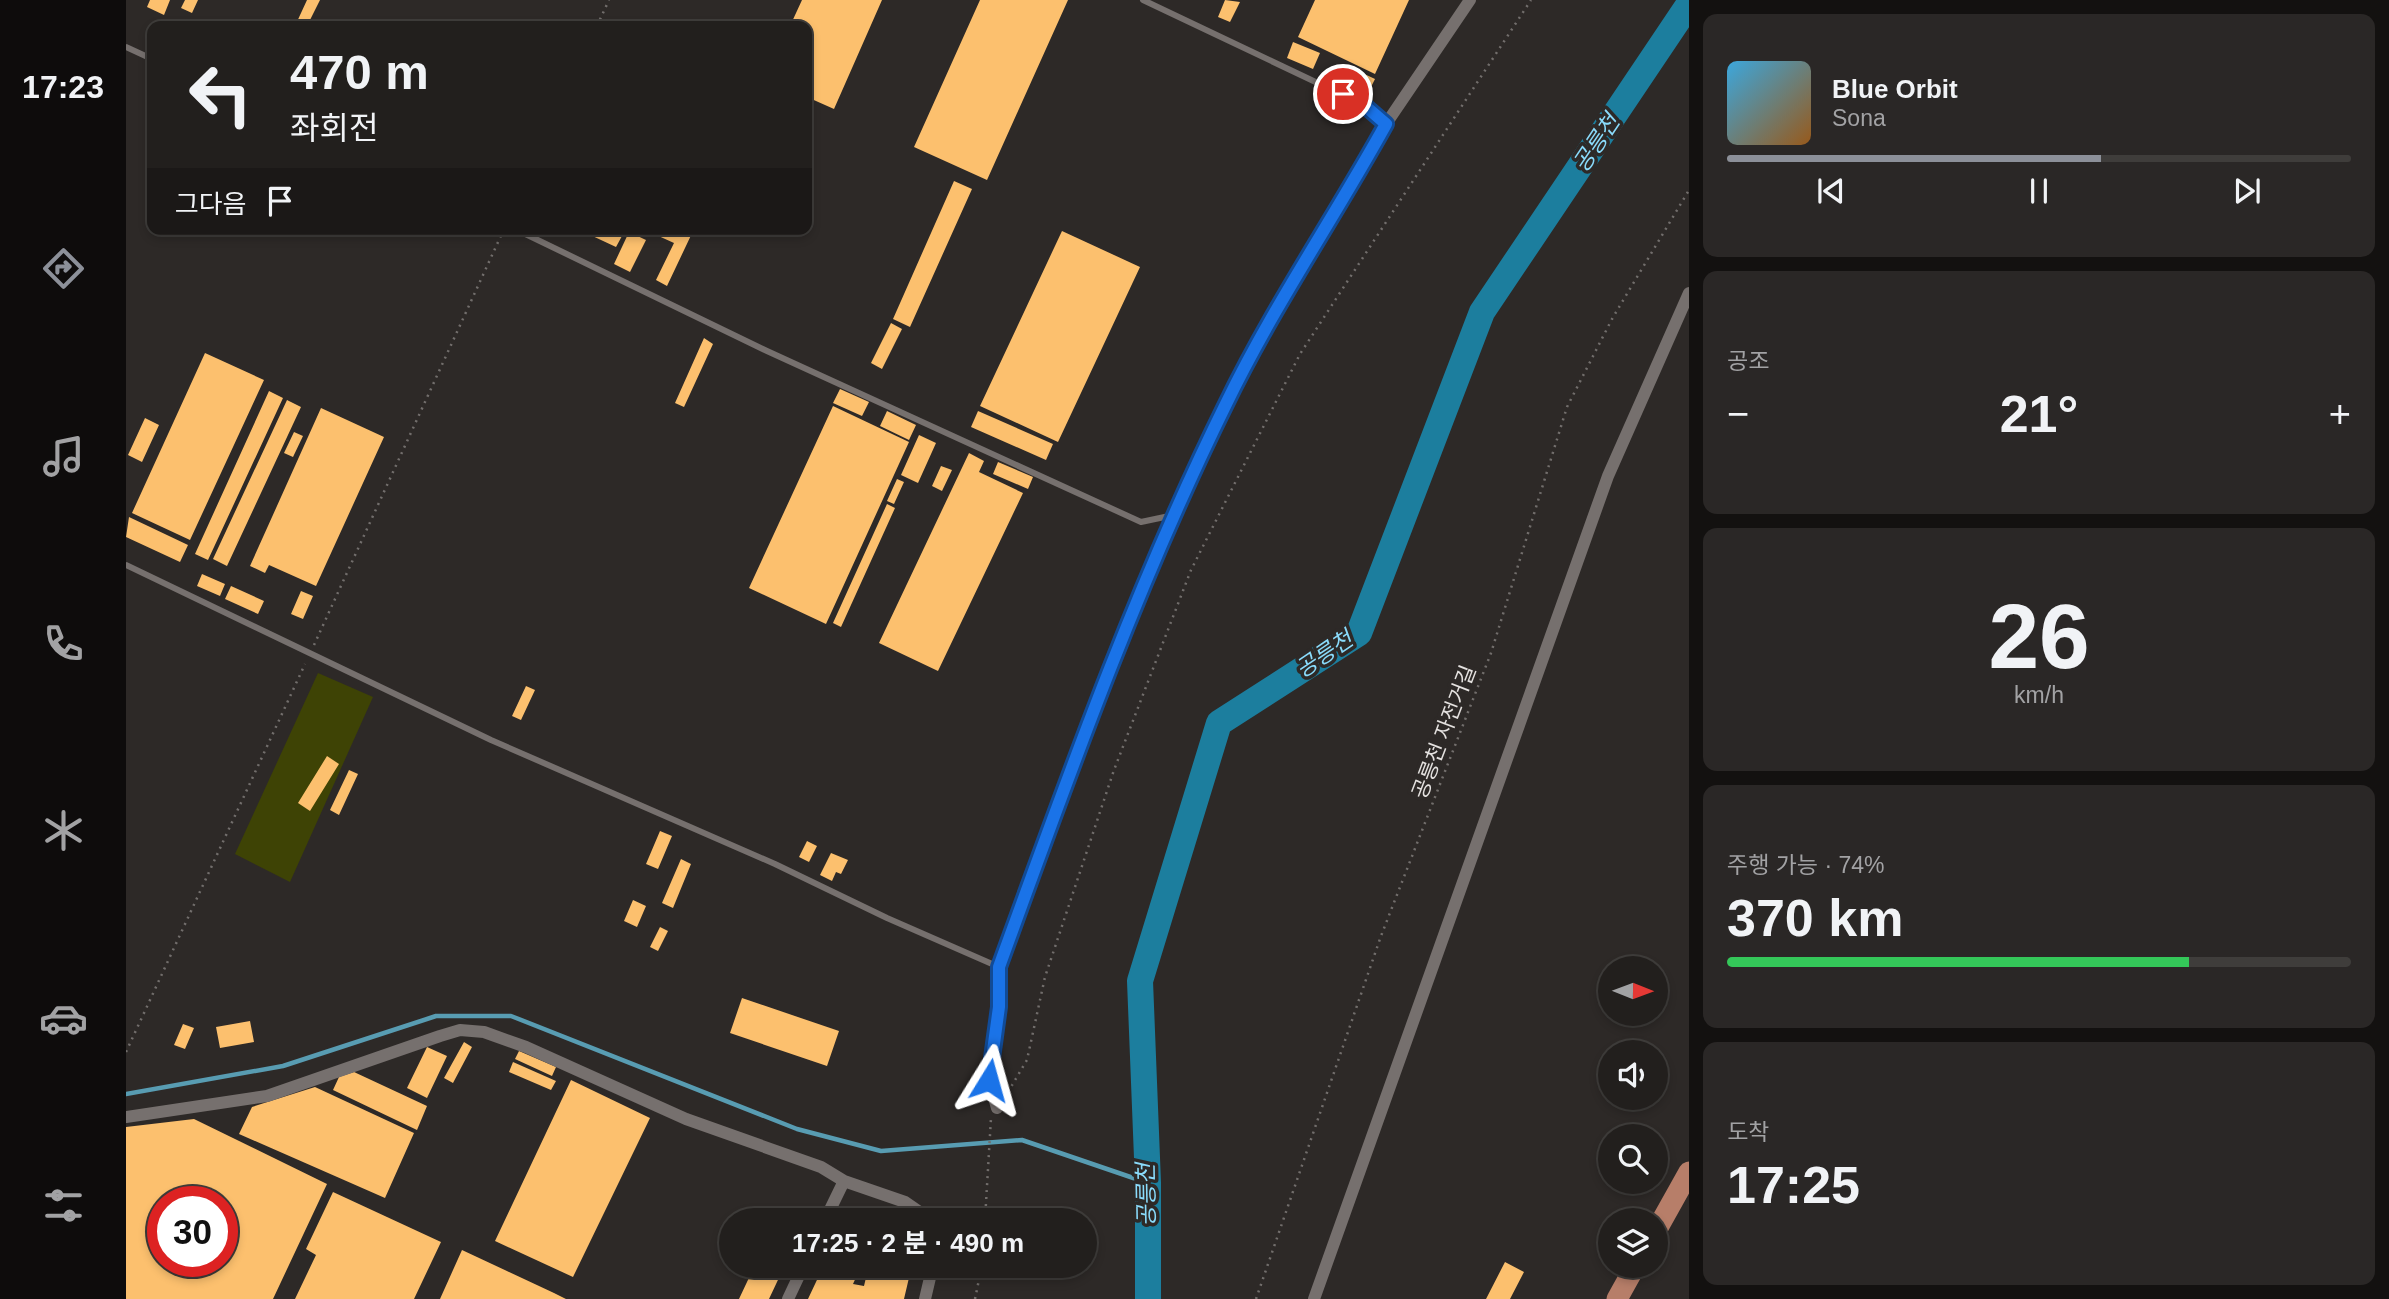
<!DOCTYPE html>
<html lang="ko">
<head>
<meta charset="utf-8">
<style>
  :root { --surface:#221f1d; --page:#2a2726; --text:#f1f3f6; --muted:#a2a2a4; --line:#3f3d3b; --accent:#8c9099 }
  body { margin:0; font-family:Arial,"Noto Sans KR",sans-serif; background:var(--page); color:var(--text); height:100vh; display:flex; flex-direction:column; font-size:26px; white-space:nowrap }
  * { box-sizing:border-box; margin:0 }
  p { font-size:23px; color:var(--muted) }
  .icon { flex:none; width:38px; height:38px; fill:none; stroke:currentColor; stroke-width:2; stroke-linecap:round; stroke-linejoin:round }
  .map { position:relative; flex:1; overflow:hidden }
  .drawer { display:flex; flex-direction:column; gap:14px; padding:14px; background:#131110; width:700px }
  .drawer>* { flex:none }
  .top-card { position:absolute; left:21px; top:21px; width:665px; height:214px; border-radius:14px; box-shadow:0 4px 10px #0003,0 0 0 2px var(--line); background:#221f1d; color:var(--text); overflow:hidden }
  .needle { width:46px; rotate:91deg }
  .buttons { position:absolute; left:1472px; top:956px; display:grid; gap:14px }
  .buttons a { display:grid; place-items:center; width:70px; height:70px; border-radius:50%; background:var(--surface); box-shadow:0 4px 10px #0003,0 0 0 2px var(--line); font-size:35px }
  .speed { position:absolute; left:21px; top:1186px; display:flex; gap:14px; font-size:35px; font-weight:700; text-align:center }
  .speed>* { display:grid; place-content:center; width:91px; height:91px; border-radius:50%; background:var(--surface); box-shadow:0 4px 10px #0003,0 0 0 2px var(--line); line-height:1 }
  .speed .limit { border:10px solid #d22; background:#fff; color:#111 }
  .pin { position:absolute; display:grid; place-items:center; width:60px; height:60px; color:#fff; margin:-30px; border:4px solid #fff; border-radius:50%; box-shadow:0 2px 7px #0007 }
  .me { position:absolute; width:77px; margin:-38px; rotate:8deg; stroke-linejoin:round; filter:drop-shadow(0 0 5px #0008) }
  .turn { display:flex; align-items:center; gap:24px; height:147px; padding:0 28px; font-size:32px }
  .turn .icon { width:91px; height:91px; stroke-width:2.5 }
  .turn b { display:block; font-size:49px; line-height:60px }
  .then { display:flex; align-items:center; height:66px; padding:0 28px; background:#0003; gap:14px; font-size:26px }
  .big { font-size:52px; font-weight:700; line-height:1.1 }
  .drawer .tile { flex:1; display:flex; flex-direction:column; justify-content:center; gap:10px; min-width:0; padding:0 24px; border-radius:14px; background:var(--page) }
  .drawer .dial { align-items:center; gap:0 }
  .dial b { font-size:91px; line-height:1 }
  .song { display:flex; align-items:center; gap:21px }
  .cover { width:84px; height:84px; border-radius:10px; background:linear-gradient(135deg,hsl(200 70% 55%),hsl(30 70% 35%)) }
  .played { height:7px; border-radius:4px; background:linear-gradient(90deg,var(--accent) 60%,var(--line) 60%) }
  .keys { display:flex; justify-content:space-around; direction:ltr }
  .heat { display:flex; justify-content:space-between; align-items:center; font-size:38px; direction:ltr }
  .charge { height:10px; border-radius:5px; background:linear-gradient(90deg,#34c759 74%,var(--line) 0) }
  .trip { position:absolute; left:593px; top:1208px; width:378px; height:70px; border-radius:35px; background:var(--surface); box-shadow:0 4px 10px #0003,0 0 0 2px var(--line); font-weight:700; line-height:70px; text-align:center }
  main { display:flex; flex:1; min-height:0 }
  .menu { display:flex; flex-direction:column; width:126px; justify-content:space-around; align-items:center; background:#0e0c0c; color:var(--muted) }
  .menu .icon { width:49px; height:49px }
  .menu .selected { color:var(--accent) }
  .menu b { font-size:32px; color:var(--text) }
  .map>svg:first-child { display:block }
</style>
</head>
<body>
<main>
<nav class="menu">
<b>17:23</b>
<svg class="icon selected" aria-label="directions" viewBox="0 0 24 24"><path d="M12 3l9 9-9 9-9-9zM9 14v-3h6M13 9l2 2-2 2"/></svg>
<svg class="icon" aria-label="music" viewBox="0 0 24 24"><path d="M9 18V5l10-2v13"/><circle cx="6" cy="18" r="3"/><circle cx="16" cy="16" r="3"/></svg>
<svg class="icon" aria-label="phone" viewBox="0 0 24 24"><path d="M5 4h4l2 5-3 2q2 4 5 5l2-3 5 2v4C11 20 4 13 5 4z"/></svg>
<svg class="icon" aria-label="climate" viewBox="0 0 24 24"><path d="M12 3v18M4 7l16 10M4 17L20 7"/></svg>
<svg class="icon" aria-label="car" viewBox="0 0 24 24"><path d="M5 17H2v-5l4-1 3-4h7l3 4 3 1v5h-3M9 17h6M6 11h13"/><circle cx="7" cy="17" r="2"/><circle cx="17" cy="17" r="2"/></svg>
<svg class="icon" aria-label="filters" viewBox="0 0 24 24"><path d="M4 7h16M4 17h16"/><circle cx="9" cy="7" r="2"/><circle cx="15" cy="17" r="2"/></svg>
</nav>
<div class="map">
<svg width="1563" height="1299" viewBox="0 0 1563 1299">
  <rect width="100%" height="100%" fill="#2d2927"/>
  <path fill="#3e4305" d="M192 673 247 697 164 882 109 854Z"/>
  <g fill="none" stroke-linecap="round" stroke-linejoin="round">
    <path stroke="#589cb2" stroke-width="4.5" d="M0 1094 157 1066 310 1016H385L671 1129 755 1151 896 1140 1022 1183"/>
    <path stroke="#1c7e9e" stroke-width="26" d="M1022 1299V1183L1014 981 1093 723 1233 633 1356 312 1563 4"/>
  </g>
  <path fill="#fcc06e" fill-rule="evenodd" d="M24 0H44L38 15 21 7Z
    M59 0H72L66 13 55 8Z
    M181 0H194L181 26H169Z
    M676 0H756L708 109 681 97V26H664Z
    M854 0H942L861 180 788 147Z
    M1099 0 1114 2 1104 22 1092 17Z
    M1189 0H1283L1249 74 1172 37Z
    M1167 42 1194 53 1187 69 1161 58Z
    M1217 64 1249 79 1241 95 1209 80Z
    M828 181 846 189 784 327 767 319Z
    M462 229H481L496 236 490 247 460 233Z
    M517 229H568L541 286 530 280 548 243Z
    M936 231 1014 267 932 442 854 406Z
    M503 232 520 240 504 272 488 264Z
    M765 323 776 329 756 369 745 363Z
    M578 338 587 344 558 407 549 403Z
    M79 353 138 380 64 540 6 513Z
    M714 389 743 402 736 416 707 403Z
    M143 391 157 398 82 560 69 554Z
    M161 400 175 407 101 566 87 559Z
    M707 406 783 442 700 624 623 588Z
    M195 408 258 437 190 586 143 565 139 573 124 566Z
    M761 411 790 425 783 440 754 426Z
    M852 411 927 444 920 460 845 427Z
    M19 418 33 425 16 462 2 455Z
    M168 432 177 436 167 457 158 453Z
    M793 435 810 443 792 483 775 475Z
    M843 453 858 461 853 472 897 493 812 671 753 643Z
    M872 462 907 477 902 489 867 474Z
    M815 466 826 470 816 491 806 486Z
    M771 479 778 482 768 504 761 501Z
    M761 504 769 508 715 627 707 623Z
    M3 517 62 545 54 562 0 537Z
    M76 574 99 584 94 596 71 586Z
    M105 586 138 601 132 614 99 599Z
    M175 591 187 596 177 619 165 614Z
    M400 686 409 690 395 720 386 716Z
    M201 756 213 764 184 811 172 803Z
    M223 770 232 774 213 815 204 810Z
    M534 831 546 836 532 869 520 864Z
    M681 841 691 846 683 862 673 857Z
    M705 853 722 860 715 874 710 872 706 881 694 875Z
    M555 859 565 864 547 908 536 903Z
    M507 900 520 906 511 927 498 921Z
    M534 927 542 931 532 951 524 947Z
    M616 998 713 1031 701 1066 604 1033Z
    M124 1021 128 1042 94 1048 90 1027Z
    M57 1024 68 1028 59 1049 48 1045Z
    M338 1042 346 1047 327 1083 318 1078Z
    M301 1047 321 1056 301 1098 281 1088Z
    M393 1051 430 1067 426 1076 389 1059Z
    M387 1062 430 1081 425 1090 383 1072Z
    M228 1072 301 1106 291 1130 207 1090 213 1077Z
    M445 1080 524 1118 447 1277 369 1241Z
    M189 1087 288 1133 259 1198 113 1134 126 1107Z
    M68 1119 201 1184 147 1299H0V1127ZM37 1202H96V1262H37Z
    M207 1192 315 1242 288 1299H169L190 1255 180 1249Z
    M336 1250 428 1293 440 1299H314Z
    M1379 1262 1398 1272 1384 1299H1360Z
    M629 1265H659L643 1299H613Z
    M698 1265H717L732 1273 727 1284 738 1286 743 1265H786L778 1299H682Z"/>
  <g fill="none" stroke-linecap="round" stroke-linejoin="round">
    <path stroke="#726e6c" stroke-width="2.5" stroke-dasharray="2 5" stroke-linecap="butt" d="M471 26 483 0
      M188 645 378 229
      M0 1052 179 664
      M882 1092 901 1060 919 977 988 770 1065 570 1174 354 1405 0
      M859 1220 865 1118
      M849 1299 856 1265
      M1130 1299 1255 936 1365 653 1441 407 1486 319 1563 190"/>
    <path stroke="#76706e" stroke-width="6" d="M1017 0 1238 105 1260 124
      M0 47 26 59
      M389 229 641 351 1015 522 1048 515
      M0 565 365 740 649 864 761 918 873 967"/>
    <path stroke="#76706e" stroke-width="12" d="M871 1108 863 1080 873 1007V967L973 693 1008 607 1100 402 1151 308 1260 124 1344 0
      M0 1117 141 1096 314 1036 334 1030 358 1032 400 1047 560 1119 695 1167 718 1181 779 1202 805 1220
      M699 1220 718 1181
      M662 1299 678 1265
      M799 1299 807 1265
      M1188 1299 1482 476 1563 293"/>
    <path stroke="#b77e69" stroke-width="21" d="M1530 1231 1563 1172
      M1491 1299 1510 1265"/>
  </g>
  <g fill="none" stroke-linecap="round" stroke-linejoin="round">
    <g stroke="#114b97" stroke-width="18">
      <path id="route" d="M863 1080 873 1007V967C942 777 1010 586 1100 404 1147 307 1208 218 1260 124L1238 105 1217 94"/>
    </g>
    <use href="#route" stroke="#1a73e8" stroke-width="12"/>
  </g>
  <g text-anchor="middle" stroke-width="7" stroke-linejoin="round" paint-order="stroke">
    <g font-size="21" fill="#e5e2e0" stroke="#2d2927">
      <text transform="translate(1318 732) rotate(-69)" y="7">공릉천 자전거길</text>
    </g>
    <g font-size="23" font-style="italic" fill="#8adbfb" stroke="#2d2927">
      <text transform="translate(1470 143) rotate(-56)" y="8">공릉천</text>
      <text transform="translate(1198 654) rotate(-34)" y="8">공릉천</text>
      <text transform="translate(1020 1195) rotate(-91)" y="8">공릉천</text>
    </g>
  </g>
</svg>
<div class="buttons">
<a><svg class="needle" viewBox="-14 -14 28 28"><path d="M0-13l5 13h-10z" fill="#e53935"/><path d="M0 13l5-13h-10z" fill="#a2a2a4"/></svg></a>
<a><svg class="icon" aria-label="sound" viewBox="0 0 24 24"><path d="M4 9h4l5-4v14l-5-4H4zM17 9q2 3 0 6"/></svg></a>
<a><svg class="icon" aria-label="search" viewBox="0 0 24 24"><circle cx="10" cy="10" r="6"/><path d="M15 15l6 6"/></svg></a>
<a><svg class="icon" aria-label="layers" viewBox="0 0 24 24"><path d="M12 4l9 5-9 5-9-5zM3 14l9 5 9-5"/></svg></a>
</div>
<div class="speed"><div class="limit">30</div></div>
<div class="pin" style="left:1217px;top:94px;background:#d93025"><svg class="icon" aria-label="arrive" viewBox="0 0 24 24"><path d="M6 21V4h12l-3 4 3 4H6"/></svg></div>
<svg class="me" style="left:863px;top:1080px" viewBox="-20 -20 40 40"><path d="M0-17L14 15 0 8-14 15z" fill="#1a73e8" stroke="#fff" stroke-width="4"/></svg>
<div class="trip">17:25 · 2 분 · 490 m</div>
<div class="top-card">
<div class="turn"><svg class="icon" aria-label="left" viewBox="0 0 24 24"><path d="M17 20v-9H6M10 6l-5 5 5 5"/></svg><div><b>470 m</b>좌회전</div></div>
<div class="then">그다음<svg class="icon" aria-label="arrive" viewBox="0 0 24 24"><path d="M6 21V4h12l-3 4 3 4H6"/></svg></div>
</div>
</div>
<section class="drawer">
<div class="tile">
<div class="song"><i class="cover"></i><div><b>Blue Orbit</b><p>Sona</p></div></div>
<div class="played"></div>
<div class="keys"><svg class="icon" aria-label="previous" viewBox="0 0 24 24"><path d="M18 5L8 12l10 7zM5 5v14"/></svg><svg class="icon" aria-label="pause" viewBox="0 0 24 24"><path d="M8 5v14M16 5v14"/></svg><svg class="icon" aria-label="next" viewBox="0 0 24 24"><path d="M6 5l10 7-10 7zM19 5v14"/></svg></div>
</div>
<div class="tile"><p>공조</p>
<div class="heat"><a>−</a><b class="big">21°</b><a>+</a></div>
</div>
<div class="tile dial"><b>26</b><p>km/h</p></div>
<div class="tile"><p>주행 가능 · 74%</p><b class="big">370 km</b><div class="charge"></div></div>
<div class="tile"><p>도착</p><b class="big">17:25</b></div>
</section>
</main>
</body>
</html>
